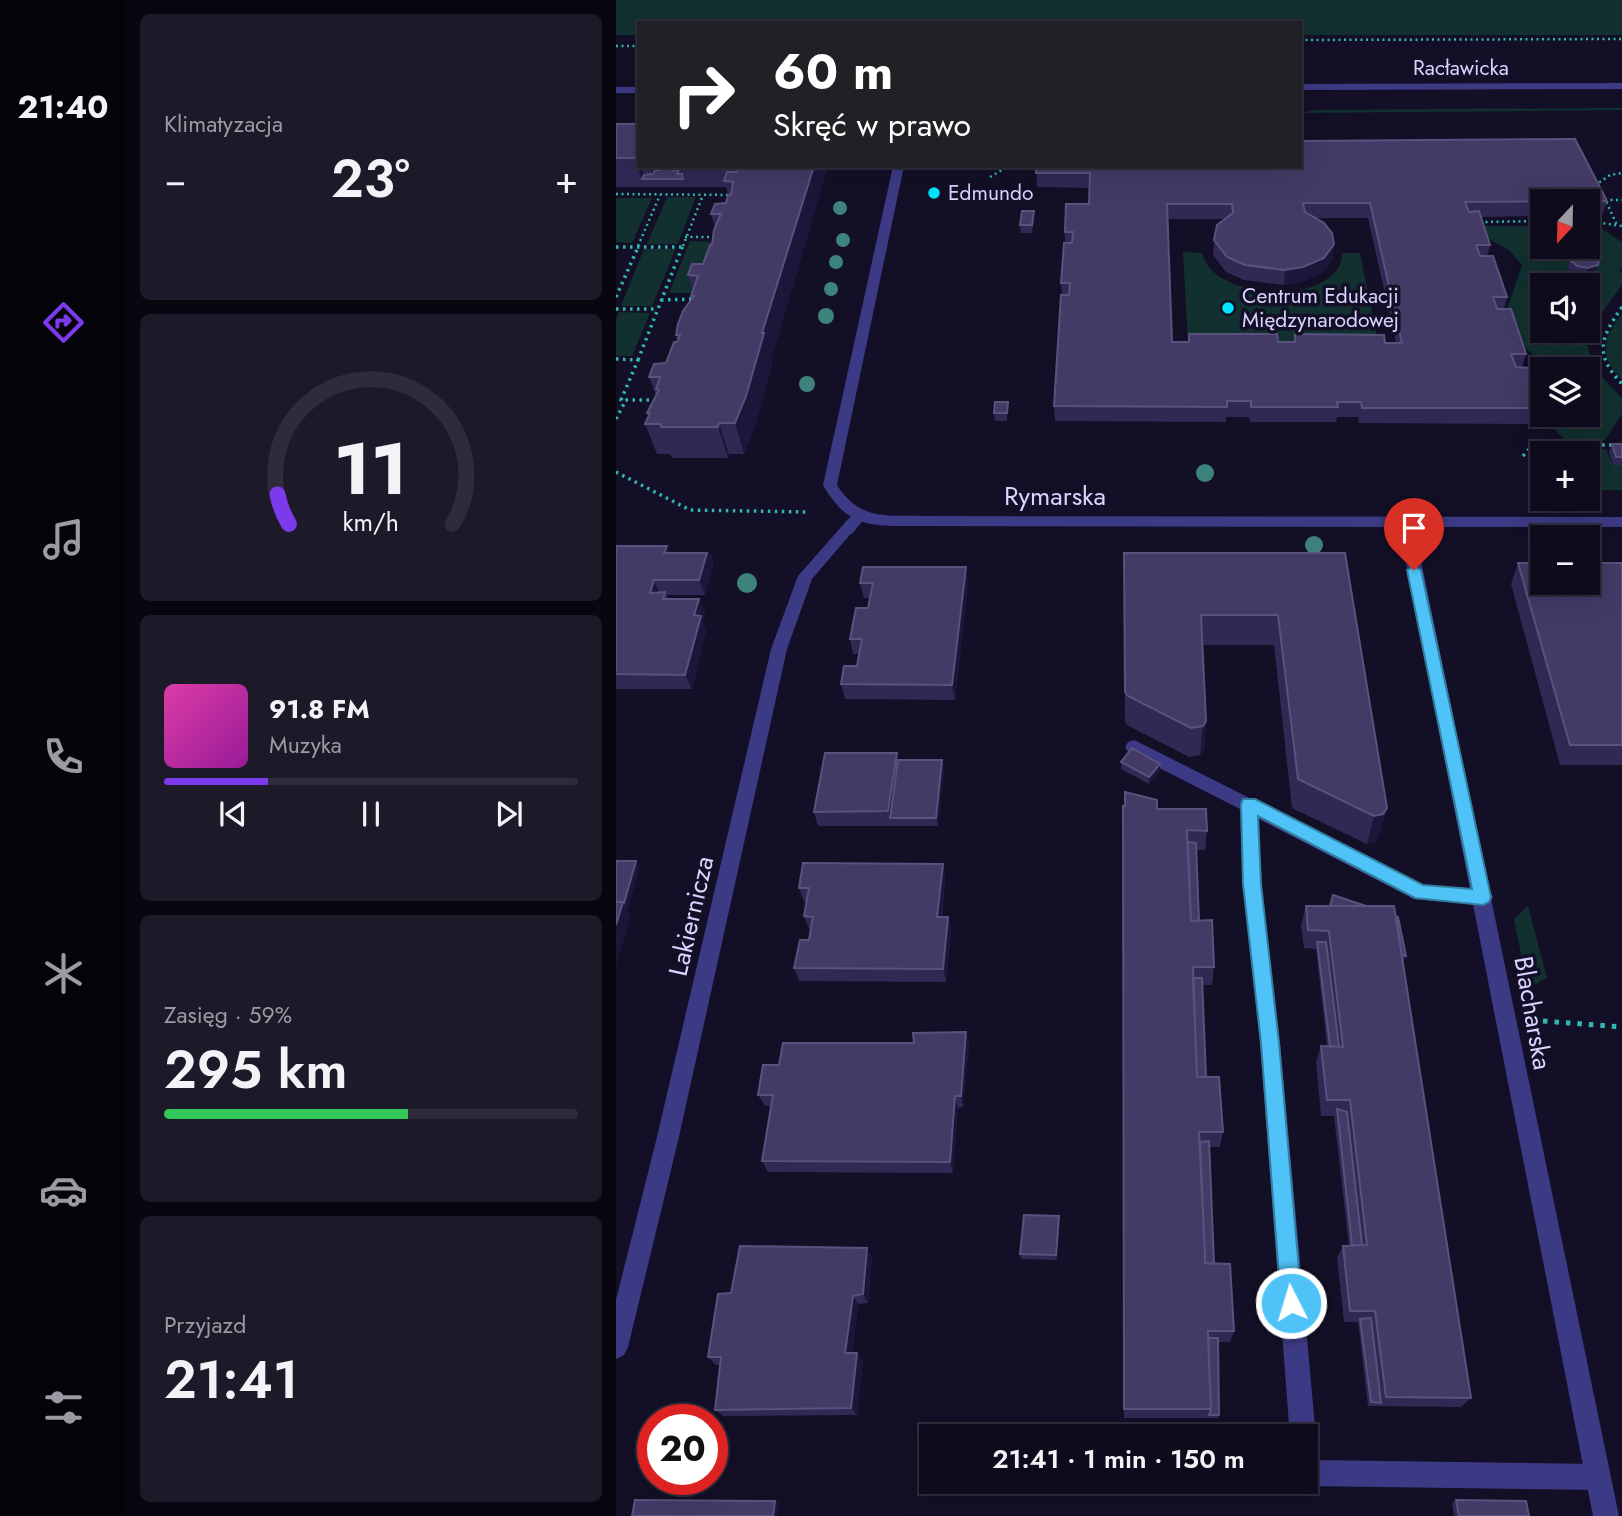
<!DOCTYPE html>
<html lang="pl">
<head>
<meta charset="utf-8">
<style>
  :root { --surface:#0e0b1c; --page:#1c1929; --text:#f1f3f6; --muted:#9b9ba3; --line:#2e2b3b; --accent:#7c3aed }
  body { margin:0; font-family:Jost,sans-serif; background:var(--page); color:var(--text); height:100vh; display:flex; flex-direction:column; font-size:26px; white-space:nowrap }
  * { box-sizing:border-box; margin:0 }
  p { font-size:23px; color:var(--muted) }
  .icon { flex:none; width:38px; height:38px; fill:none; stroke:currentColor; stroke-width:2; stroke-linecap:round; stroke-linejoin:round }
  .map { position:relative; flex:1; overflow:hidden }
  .drawer { display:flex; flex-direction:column; gap:14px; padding:14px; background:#08060f; width:490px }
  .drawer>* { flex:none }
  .hud { position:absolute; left:21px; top:21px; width:665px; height:147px; border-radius:0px; box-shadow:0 7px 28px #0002,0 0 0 2px var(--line); background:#202124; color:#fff; overflow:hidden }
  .needle { width:46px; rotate:202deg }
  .controls { position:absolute; left:914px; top:189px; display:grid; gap:14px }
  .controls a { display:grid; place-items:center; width:70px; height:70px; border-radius:0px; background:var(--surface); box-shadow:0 7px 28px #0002,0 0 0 2px var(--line); font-size:35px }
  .speed { position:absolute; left:21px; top:1404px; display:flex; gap:14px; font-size:35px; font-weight:700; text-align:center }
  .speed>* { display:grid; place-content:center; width:91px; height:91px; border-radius:50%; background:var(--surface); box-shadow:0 7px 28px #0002,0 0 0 2px var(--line); line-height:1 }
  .speed .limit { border:10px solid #d22; background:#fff; color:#111 }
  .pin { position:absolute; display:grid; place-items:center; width:60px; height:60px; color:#fff; margin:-72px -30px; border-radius:50% 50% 50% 0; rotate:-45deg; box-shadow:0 0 7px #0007 }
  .pin .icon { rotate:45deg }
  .me { position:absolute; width:77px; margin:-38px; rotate:355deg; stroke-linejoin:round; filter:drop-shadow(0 0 5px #0008) }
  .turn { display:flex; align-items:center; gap:24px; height:147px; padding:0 21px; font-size:32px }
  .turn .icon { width:91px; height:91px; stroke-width:2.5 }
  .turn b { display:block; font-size:49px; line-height:60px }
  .big { font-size:52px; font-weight:600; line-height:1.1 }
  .drawer .tile { flex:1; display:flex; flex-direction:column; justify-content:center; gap:10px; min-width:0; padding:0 24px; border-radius:10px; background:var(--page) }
  .drawer .dial { align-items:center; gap:0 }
  .dial svg { height:182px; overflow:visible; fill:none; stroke:var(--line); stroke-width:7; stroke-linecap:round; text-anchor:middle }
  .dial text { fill:var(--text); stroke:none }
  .song { display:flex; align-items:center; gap:21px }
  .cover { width:84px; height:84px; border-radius:10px; background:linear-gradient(135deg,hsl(320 70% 55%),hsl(300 70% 35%)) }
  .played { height:7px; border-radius:4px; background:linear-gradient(90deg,var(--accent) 25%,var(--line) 25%) }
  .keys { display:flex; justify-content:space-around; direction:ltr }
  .heat { display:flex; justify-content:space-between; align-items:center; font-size:38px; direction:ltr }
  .charge { height:10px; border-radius:5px; background:linear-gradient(90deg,#34c759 59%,var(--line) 0) }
  .trip { position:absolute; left:303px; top:1424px; width:399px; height:70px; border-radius:0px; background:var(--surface); box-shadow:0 7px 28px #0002,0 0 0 2px var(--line); font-weight:600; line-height:70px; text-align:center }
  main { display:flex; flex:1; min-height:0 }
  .menu { display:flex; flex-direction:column; width:126px; justify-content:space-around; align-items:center; background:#06040b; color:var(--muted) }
  .menu .icon { width:49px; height:49px }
  .menu .selected { color:var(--accent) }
  .menu b { font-size:32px; color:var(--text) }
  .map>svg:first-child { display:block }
</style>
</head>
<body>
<main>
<nav class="menu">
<b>21:40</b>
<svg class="icon selected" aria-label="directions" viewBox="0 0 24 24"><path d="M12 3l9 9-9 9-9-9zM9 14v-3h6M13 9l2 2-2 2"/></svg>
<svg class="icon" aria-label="music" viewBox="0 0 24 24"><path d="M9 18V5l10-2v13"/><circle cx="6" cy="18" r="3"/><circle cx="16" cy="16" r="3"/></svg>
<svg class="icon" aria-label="phone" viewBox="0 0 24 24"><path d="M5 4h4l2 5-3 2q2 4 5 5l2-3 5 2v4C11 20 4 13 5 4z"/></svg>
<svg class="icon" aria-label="climate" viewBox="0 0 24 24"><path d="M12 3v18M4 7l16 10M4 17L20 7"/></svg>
<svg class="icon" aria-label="car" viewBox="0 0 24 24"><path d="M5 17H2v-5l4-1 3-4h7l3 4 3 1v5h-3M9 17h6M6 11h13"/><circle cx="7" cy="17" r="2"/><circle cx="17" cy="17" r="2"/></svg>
<svg class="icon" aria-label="filters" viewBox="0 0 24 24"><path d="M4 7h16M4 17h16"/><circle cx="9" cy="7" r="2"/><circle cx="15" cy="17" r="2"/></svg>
</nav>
<section class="drawer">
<div class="tile"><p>Klimatyzacja</p>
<div class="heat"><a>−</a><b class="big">23°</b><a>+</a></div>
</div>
<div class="tile dial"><svg viewBox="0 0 100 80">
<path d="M14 69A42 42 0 1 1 86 69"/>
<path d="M14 69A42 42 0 0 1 9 56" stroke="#7c3aed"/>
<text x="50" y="56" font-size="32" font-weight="700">11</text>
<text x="50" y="72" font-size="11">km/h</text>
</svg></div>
<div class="tile">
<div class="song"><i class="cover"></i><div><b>91.8 FM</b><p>Muzyka</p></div></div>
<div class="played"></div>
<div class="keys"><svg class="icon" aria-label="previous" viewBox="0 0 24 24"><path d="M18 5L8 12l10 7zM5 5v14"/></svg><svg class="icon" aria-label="pause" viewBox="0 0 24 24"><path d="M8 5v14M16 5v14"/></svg><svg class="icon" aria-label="next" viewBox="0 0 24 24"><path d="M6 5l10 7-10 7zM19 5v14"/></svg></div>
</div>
<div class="tile"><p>Zasięg · 59%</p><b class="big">295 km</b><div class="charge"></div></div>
<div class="tile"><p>Przyjazd</p><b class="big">21:41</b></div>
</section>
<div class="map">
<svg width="1006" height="1516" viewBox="0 0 1006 1516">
  <rect width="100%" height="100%" fill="#130f26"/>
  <path fill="#12302f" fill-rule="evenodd" d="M0 0H1006V35H684V23H23V35H0Z
    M1006 108V110L684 113 698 110Z
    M51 197H80L62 244H31Z
    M0 198H36L16 243 0 242Z
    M971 225 982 226 1006 242V267L1003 271 1006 272V285L975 328 970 341 978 369 1006 398V414L988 441 950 442 934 423 947 415H971V369H934L900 340 890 312 906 265 893 250 863 234 860 226H926V247H971ZM926 285H971V331H926Z
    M74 241 104 242 84 293H53Z
    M28 249H60L36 306H5Z
    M567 252 586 253C597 303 727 306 726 253H744L762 342H572Z
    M3 312 34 313 16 356H0V319Z
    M1006 313V380C982 355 987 339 1006 313Z
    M953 448 990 449 997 465H1006V490H971V453H955Z
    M912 906 931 978 912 988 898 919Z"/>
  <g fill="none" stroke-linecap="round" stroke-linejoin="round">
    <path stroke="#2fb8b0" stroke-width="2.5" stroke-dasharray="2 3.5" stroke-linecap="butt" d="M684 40 1006 39
      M0 46H23
      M374 177 393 166
      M979 182 981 184 994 175 1006 173
      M0 194 117 195
      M988 197 1001 225
      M989 200H1006
      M971 221 1006 226
      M864 222 926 221
      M69 237H100
      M22 246 44 195
      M67 246 87 195"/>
    <path stroke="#2fb8b0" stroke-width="3.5" stroke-dasharray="2.5 4.5" stroke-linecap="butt" d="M0 247H66
      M0 297 23 245
      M45 300 79 299
      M1006 307C984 339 978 354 1006 384
      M0 309H41
      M0 359 22 360 5 400H41
      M22 360 67 245
      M0 419 10 400
      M907 456 917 445H1006
      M0 472 74 510 193 512"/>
    <path stroke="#2fb8b0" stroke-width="5" stroke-dasharray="4.5 7" stroke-linecap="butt" d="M927 1021 1006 1027"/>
    <path fill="#3d3a85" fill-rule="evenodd" d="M242 513 249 518 236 534H226L224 530C228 523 234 515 242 513Z
      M518 740 807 885 867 889 874 891 877 897 874 903 867 905 798 899 643 819 645 883 664 1043 700 1437 696 1446 690 1448V1437H674L644 1043 627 883 624 809 512 752 509 747 512 742Z
      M690 1457 697 1460 982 1464 991 1468 995 1477 991 1486 982 1490 690 1486 682 1482H690Z"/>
    <path fill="#3d3a85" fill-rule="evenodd" d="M277 166H288L221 485C244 521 270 515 308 516L1006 517V527H798L1003 1516H977L783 527 278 526C241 525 226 517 207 485Z
      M231 525 238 530 196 579 171 649 62 1141 12 1347 8 1355 0 1359V1300L40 1141 155 649 182 576 226 526Z"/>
    <path fill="#3d3a85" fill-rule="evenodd" d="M1006 83V89L684 90V84Z
      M0 87H23V93H0Z"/>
  </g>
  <g fill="#3d827b">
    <circle cx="224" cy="208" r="7"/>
    <circle cx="227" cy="240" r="7"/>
    <circle cx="220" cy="262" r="7"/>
    <circle cx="215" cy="289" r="7"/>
    <circle cx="210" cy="316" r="8"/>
    <circle cx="191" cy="384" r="8"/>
    <circle cx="589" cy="473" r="9"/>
    <circle cx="698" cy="545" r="9"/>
    <circle cx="131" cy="583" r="10"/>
  </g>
  <path fill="#312854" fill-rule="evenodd" d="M0 124H23V166H212L155 360 156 364 139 427 128 454H113L112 458H56L54 454H41L29 424 32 417 31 413 40 396 33 377 50 363 61 342 60 335 76 299 75 296 77 291 72 275 87 264 96 245 99 227 95 214 110 203 112 195 110 187H0Z
    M420 166 991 201 986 216H971V201H926V216L865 217 874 245 871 256 891 297 888 309 910 354 906 367 926 401V415L923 424 743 423 742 417H721L720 422H634L633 417H610V422L439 421 438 406 446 295 445 283 449 243V232L473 204 474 188 421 187ZM699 218H752L780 343H769L679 334 678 342H556L552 219H610L598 240 597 255 610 272 628 280 668 285 685 282 706 273 716 259 718 244Z
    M418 219 416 233H405L404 225Z
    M956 255 979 273 969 276 959 274 952 268Z
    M392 402 391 421H379L378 413Z
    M996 444H1006V465H997L993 452Z
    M0 546 98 561 89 595H51L52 599H83L89 614 87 621 90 631 76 689H0Z
    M508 553H729L771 808 763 836 759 842 751 844 676 808 658 645H586L590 721 588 750 584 755 573 757 511 725 509 722Z
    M902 563H1006V765H944L895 584Z
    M352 582 339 700 229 699 225 684 241 666 244 654H237L234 639 252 608 254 598H248L244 583Z
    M281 753 282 760 328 767 322 826H202L198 812Z
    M505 762 544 771 533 784 505 769Z
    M507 806 591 831 589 850H580L583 921 598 967 596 985H586L590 1077 607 1132 604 1147H593L598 1264 618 1331 614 1342H602L603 1415 602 1418H508Z
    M327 864 329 878 326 917H332L335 930 330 982 183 981 178 968 193 940 195 929H193L188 916 191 902H188L183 888Z
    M690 906 790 956 787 963 855 1398 845 1407 752 1406 742 1322H728L721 1258 727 1246H733L718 1116H705L700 1062 705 1046H711L700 949 688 948 685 925Z
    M350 1032 353 1044 347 1107 342 1108 337 1173 152 1172 146 1161 155 1106H149L142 1095 163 1065 298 1043Z
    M443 1221 441 1260 405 1259 404 1254Z
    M256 1257 252 1303 242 1304 236 1353H241L247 1360 241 1415 107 1416 99 1410 104 1365H100L92 1357 115 1293Z
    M840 1500 913 1516H838L836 1503Z"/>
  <path fill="#1d163a" d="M21 153 23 159V166H25L29 179H26L28 187 19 158Z
    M34 166H38L41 177 38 179Z
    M198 166H212L155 360 156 364 139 427 128 454 119 423Z
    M718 244 716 259 706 273 685 282 668 285 669 270Z
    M982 265 979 273 969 276 972 268Z
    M103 423 113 454 112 458 102 427Z
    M51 546 57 560 48 553Z
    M91 553H95L98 561 89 595 83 580Z
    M350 567 352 582 339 700 336 685Z
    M38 580 44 595 34 593Z
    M83 599 89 614 87 621 90 631 76 689 69 675 78 615Z
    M590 721 588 750 584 755 587 726Z
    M281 753 284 767 274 818 272 811Z
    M326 760 328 767 322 826 320 818Z
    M544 764V771L533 784V777Z
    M771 808 763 836 759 842 751 844 758 816Z
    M20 861 24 868 12 910 15 915 0 966V925Z
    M327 864 329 878 324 930 321 917Z
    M332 917 335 930 330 982 327 969Z
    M350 1032 353 1044 347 1107 345 1096Z
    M339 1096 342 1108 337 1173 334 1162Z
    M443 1216V1221L441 1260 440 1255Z
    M251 1248 256 1257 252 1303 247 1294Z
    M237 1296 242 1304 235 1361 229 1353Z
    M241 1353 247 1360 241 1415 235 1408Z
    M159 1501 163 1503 161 1516H157Z"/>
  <path fill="#433a66" stroke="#5a527e" stroke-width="2" fill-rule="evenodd" d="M0 124H23V153H21L19 158H0Z
    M959 139 991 201 849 202 853 212 863 211 874 245H860L864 256H877L891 297H877L881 309H895L910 354H895L900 367 915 368 926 401V408H746L745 402H721L722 407H635V401H611V407L438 406 445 295H453L454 283H445L448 243H456L457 232H449L450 204H473L474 173H420V166H684V141ZM687 203H754L786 343H769L768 335 679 334V342H662L661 334H573V342H556L551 204H616L617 213 601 225 598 240 611 257 629 265 669 270 687 267 708 258 718 244 716 233 708 223 689 212Z
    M46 166H56L57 170 63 169 61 174H66L67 179H26L28 175 37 174 39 170H44Z
    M123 166H198L146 333H148L130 396 119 423H103L102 427H45V424H29L34 413H31L43 390 40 389 44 377H33L38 364 50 363 58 342H61L64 335H60L62 324 67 311 78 296H75L82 276 72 275 76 264H87L94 245H96L98 230 105 214H95L99 204 110 203 112 195H115L117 182 108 181 111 172H121Z
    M406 211H418L416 225H404Z
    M965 252 976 254 983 260 982 265 972 268 961 266 954 260 956 255Z
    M379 402H392L391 413H378Z
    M996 444H1006V457H1000Z
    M0 546H51L48 553H91L83 580H38L34 593 49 592 47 599H83L78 615 85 616 69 675 0 674Z
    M508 553H729L771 808 767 814 758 816 682 779 662 615H585L590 721 587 726 575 728 512 696 509 692Z
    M902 563H926V583H971V563H1006V745H954Z
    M247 567H350L336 685 225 684 228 666H241L246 639H234L240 608H252L257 583H244Z
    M516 748 544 764 533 777 505 762Z
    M209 753H281L272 811 198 812Z
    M282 760H326L320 818H274Z
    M509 792 541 800V809H590L591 831 571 830V833L575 921 596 920 598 967H577L581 1077H603L607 1132H583L589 1256V1263L614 1264 618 1331H592L595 1409H508L507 806H509Z
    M572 842 580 843 583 921H575Z
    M0 861H20L8 903 7 902H0Z
    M187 863 327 864 321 917H332L327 969 178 968 184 940H193L197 917 188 916 193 888H183Z
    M717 895 750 906H714Z
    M0 902H7L0 925Z
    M690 906H778L855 1398 770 1397 759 1311H734L727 1246 751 1245 734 1100H711L705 1046 727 1047 713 931 692 930Z
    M780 916 782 917 790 956 786 955Z
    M701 942H710L723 1047 714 1046Z
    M577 978H586L590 1077H581Z
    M350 1032 345 1096H339L334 1162 146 1161 157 1095H142L147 1065H163L167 1043H298L297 1033Z
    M721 1109 731 1112 746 1245H736Z
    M593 1141 598 1264 589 1263V1256L584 1142Z
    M408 1215 443 1216 440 1255 404 1254Z
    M124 1246 251 1248 247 1294 237 1296 229 1353H241L235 1408 99 1410 105 1357H92L102 1294 115 1293Z
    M755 1318 765 1403 755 1402 744 1319Z
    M592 1338H602L603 1415H593L595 1409Z
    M19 1500 159 1501 157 1516H16Z
    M840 1500 910 1501 913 1516H843Z"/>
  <path fill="#4fc3f7" stroke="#337fa1" stroke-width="2" d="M798 566 805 570 875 897 873 902 867 905 799 898 642 816 645 884 663 1043 686 1303 683 1311 675 1314 668 1311 665 1303 645 1043 627 884 625 804 627 799H639L807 885 856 889 791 570Z"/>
  <g fill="#00e5ff" stroke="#130f26" stroke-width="2.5">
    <circle cx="318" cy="193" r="7"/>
    <circle cx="612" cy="308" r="7"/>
  </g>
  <g text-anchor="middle" stroke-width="7" stroke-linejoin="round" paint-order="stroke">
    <g font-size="21" fill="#d9d4ff" stroke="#130f26">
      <text x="845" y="75">Racławicka</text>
    </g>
    <g font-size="21" fill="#d9d4ff" stroke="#130f26" text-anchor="start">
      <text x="332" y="200">Edmundo</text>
      <text x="626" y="303">Centrum Edukacji<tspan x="626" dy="24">Międzynarodowej</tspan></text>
    </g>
    <g font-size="26" fill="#d9d4ff" stroke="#130f26">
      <text x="439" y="505">Rymarska</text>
      <text transform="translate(75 916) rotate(-77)" y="9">Lakiernicza</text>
      <text transform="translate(917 1013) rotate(80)" y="9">Blacharska</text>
    </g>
  </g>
</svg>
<div class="controls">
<a><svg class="needle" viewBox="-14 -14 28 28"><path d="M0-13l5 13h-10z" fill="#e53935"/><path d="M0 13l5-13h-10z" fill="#9b9ba3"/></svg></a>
<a><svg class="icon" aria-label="sound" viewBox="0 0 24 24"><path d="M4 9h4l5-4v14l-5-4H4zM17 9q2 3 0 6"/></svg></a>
<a><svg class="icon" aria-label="layers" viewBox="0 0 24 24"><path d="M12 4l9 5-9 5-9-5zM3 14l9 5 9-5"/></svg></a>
<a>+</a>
<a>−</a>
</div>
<div class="speed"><div class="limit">20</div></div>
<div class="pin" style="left:798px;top:570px;background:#d93025"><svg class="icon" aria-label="arrive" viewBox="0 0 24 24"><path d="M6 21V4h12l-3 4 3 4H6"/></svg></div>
<svg class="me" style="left:675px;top:1303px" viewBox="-20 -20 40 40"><circle r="17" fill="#4fc3f7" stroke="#fff" stroke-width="3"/><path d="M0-11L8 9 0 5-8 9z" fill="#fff"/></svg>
<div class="trip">21:41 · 1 min · 150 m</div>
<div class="hud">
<div class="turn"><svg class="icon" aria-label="right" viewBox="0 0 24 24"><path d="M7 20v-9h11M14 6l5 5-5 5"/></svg><div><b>60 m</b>Skręć w prawo</div></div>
</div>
</div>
</main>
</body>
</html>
